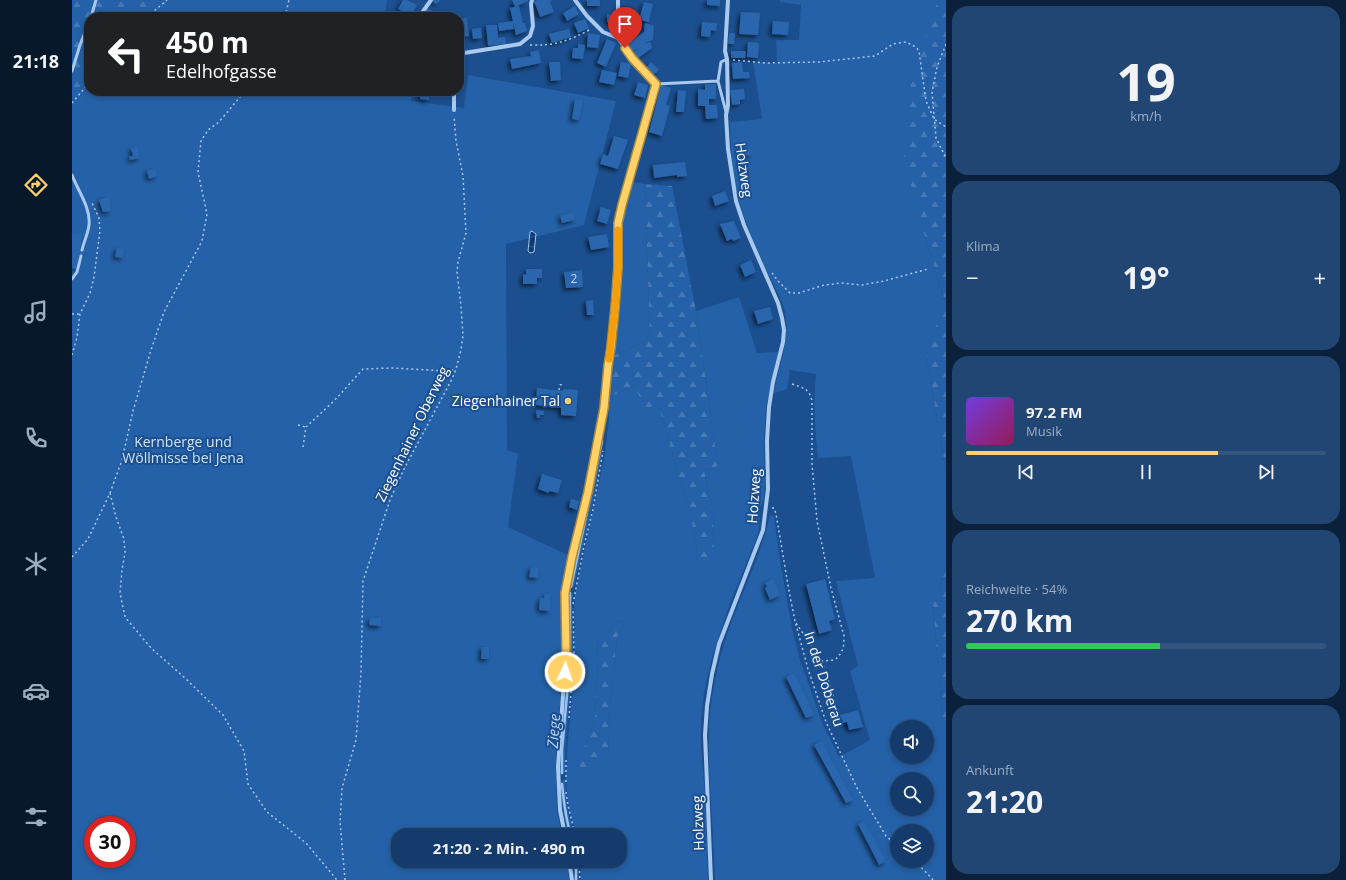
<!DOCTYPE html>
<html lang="de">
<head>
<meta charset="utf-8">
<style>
  :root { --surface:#143b6b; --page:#214673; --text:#f1f3f6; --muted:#9dadc1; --line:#33557e; --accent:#ffd166 }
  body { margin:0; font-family:"Open Sans",sans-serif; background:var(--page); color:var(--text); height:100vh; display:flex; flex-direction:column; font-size:15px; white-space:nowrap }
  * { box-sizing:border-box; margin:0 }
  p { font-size:13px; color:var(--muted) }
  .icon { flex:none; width:22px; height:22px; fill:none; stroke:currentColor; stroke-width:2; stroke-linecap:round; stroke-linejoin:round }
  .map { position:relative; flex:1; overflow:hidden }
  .details { display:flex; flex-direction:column; gap:6px; padding:6px; background:#0b203b; width:400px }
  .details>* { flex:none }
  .top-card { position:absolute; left:12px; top:12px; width:380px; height:84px; border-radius:16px; box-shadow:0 2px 6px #0003,0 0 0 1px var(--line); background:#202124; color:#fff; overflow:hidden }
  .fabs { position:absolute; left:818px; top:720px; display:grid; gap:8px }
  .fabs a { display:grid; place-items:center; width:44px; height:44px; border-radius:50%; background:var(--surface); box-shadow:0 2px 6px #0003,0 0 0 1px var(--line); font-size:20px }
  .speed { position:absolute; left:12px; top:816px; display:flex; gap:8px; font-size:20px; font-weight:700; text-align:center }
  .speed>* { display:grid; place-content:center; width:52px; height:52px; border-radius:50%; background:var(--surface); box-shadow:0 2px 6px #0003,0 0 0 1px var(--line); line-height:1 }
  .speed .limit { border:6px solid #d22; background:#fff; color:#111 }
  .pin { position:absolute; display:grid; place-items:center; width:34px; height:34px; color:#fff; margin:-41px -17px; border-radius:50% 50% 50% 0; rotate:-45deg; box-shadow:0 0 4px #0007 }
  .pin .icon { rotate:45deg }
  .me { position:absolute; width:44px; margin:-22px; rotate:3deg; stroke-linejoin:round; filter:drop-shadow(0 0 3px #0008) }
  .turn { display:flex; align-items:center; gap:14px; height:84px; padding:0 16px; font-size:18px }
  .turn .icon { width:52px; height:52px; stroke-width:2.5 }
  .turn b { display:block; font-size:28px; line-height:34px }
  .big { font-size:30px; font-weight:700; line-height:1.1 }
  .details .widget { flex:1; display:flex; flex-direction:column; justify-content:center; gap:6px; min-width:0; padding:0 14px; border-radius:16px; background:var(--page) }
  .details .dial { align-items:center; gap:0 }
  .dial b { font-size:52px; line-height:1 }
  .song { display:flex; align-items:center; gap:12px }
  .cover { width:48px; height:48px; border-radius:6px; background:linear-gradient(135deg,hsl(260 70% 55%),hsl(330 70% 35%)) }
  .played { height:4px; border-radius:2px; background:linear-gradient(90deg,var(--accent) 70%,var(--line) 70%) }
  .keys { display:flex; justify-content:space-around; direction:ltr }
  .heat { display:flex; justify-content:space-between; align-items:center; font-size:22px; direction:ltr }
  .charge { height:6px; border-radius:3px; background:linear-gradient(90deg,#34c759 54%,var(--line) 0) }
  .trip { position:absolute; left:319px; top:828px; width:236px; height:40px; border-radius:16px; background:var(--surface); box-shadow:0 2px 6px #0003,0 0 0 1px var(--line); font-weight:700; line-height:40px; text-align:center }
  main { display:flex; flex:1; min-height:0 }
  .menu { display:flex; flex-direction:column; width:72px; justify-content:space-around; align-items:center; background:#08182b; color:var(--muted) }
  .menu .icon { width:28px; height:28px }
  .menu .on { color:var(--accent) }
  .menu b { font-size:18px; color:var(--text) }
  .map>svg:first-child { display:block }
</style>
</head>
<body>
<main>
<nav class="menu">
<b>21:18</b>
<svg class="icon on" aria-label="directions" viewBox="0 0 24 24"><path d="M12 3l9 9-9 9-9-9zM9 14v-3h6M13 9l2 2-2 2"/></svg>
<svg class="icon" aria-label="music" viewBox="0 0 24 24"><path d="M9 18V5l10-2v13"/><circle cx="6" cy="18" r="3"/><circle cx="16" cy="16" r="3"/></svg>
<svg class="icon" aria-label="phone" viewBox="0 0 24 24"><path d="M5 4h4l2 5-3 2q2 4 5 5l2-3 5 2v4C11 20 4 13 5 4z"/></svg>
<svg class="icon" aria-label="climate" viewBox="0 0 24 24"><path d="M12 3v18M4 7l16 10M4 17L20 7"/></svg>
<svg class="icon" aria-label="car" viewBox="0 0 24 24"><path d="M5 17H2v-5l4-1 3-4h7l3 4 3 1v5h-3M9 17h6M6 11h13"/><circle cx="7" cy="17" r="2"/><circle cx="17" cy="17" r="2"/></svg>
<svg class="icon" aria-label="filters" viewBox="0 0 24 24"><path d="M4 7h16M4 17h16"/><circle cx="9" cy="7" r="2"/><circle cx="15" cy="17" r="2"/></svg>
</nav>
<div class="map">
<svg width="874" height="880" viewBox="0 0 874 880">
  <defs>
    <pattern id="forest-firs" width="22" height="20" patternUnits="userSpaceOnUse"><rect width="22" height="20" fill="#2461a8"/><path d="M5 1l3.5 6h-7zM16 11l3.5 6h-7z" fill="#4579b5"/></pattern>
    <pattern id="water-waves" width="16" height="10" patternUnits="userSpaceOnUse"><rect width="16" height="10" fill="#123a6d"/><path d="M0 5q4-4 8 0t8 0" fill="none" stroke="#365883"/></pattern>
    <filter id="shadow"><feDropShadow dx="-2.5" dy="2.5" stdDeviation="2" flood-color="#0009"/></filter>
  </defs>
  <rect width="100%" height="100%" fill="#1b4f8f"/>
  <path fill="#2461a8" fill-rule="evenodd" d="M0 0H315L313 17H17V91H341L339 101 392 108 396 75 544 101 512 225 434 244 435 450 446 454 436 527 498 556 491 592 490 615 492 653 484 756V779L485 810 490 835H326V861H495L497 880H0ZM21 825H55V859H21Z
    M708 0H866L852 234 873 303 854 354 874 473V569L861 604 871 724 874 728V880H643C642 831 636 783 637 734 637 710 642 685 647 662 659 611 687 566 698 515H701L702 517 708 561 720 628 728 660 751 725 767 757 798 740 778 671 786 666 764 581 803 578 779 456 746 458C743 430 741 403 744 374L718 370 715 389 702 393C706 368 717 344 714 318 712 302 703 288 696 274 690 263 686 251 681 240 674 222 667 204 663 185 659 164 659 143 658 122L690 119 681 62 705 63 704 40H727L729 5 708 2ZM825 727H855V757H825ZM825 779H855V809H825ZM825 831H855V861H825Z
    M560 182 573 184 578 339 541 356 549 267 548 244 549 223 553 205Z
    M667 297 685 353 706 352 694 407 692 441 693 489 692 499 688 508 687 528 683 542 657 606 640 658 632 692 629 720V748L633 794 636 880H509V861H548V835H504C502 826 499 817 497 808 490 763 500 717 502 671 504 646 501 620 503 595L533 454 537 419V397L563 386 586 404 619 517 624 543 626 560 642 556 641 510 632 471 646 466 624 311ZM544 621 553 623 545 637 538 706 536 756 505 767 523 720 526 662 525 638 538 629Z
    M531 437V447L522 498 502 586 500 587 497 583 499 568 527 441 529 438Z
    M497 593H499L501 595 499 602 501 649 493 752V773L490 775 488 772 487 754 497 647 495 600Z
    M493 779 496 812 502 835H496L491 814 488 783Z
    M503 861H506L507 880H502Z"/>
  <path fill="url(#forest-firs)" d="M0 0H97L78 17H17V85L0 107Z
    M866 0H874V473L854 354 873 302 852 234 832 158 839 85Z
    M573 184 600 186 624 311 646 466 632 471 641 510 642 556 626 561 624 543 619 517 586 404 573 409 563 386 537 397 541 356 578 339Z
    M874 569V728L871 725 861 604Z
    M544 621 553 623 545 637 538 706 536 756 512 776 505 767 523 720 526 662 525 638 538 629Z"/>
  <path fill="url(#water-waves)" stroke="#9cc4f0" d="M460 231 464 234 462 252 458 253 456 251 458 232Z"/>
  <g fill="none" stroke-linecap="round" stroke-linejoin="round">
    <path stroke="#9cc4f0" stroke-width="2.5" d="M499 587 530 441
      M490 773V750L498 662V593
      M490 784C492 802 493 818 499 835
      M504 861V880"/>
  </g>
  <path fill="#2a66ad" filter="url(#shadow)" d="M331 0H335L345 5 339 16 326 9Z
    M361 0H369L364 4 361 1Z
    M440 0H456V1L443 7Z
    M465 0H481L478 1 482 12 468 17 462 1Z
    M515 0H528V6H515Z
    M635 0H648V6L635 5Z
    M572 2 581 4 577 22 567 20Z
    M447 6 451 23H453L455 31 444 35 438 8Z
    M503 6 507 14 495 21 491 13Z
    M355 8 363 12 361 17H350Z
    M550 8H559V31L560 41 572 32 573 23 582 26 581 40 571 44 579 42 580 48 565 59 560 53 569 47 560 52 554 45 553 30H550Z
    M669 12 688 13 686 35 667 34Z
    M535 14 544 15 543 22H535Z
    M395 18 397 36 387 37V19Z
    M513 19 517 28 506 33 502 23Z
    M441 21 442 29 427 31 426 23Z
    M701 21 717 22 716 35 700 34Z
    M630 22 645 23 644 31 639 30 638 37 629 36Z
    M414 25H425L426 38 433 37 434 44 416 46Z
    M409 28 410 38 401 39 400 29Z
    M497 29 499 37 480 43 477 34Z
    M516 33 528 35 526 48 515 47Z
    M657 33H663L662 44H656Z
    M535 39 544 43 534 67 525 63Z
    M676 42 687 43 686 58 675 57Z
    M506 44 513 45 511 59 500 58 501 48H506Z
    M467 50 469 63 440 69 438 59 459 56 458 52Z
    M659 51H674L673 58H659Z
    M477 62H488L489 80 479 81Z
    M549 62 559 64 556 78 546 76Z
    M579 62 587 70 580 76 573 69Z
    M670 62 671 72H677L678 78 661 79 660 63Z
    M530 70 545 73 542 85 527 82Z
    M566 82 576 85 573 98 562 95Z
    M633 84H644V99H637V105H645L646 118 634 119 633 106H626V89L633 90Z
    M589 85 599 88 594 105 598 106 590 136 577 132Z
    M672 89 673 99 668 100V104L660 105 658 90Z
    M606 90 614 91 612 112H604Z
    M348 91H357V100L348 99Z
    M503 99 511 100 507 120 500 119Z
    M542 136 556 140 546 169 528 164 531 154 536 156Z
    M65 147 68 158 58 160 57 157 61 156 59 148Z
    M678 148 679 155 668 156 667 149Z
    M613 162 615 176 605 177V175L582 178 581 165Z
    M83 168 85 176 77 179 75 171Z
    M653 191 657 201 643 206 640 196Z
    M37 197 39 211 31 212 27 200Z
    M529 207 539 210 535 224 525 221Z
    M502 213 503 220 490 223 488 215Z
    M662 221 669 238 661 241 660 239 655 241 648 224Z
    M0 233 10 235 8 249 13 250 10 257 7 256 4 269 0 268Z
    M535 234 537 247 519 250 516 237Z
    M45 248 52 249 51 258 43 257Z
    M679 260 684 272 673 277 668 265Z
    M454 269H470V278H465V284H451V274L454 275Z
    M510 270 511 287 494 288 492 272Z
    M521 300 522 315H515L514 301Z
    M698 307 701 319 686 324 682 311Z
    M465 388 491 391V389L506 390 504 416 489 415V408L464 405Z
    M464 410 472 411V415H468V418H465Z
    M470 474 490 480 486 493 477 491V493L466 489Z
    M499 499 507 501 505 510 497 507Z
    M459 567 467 568 466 578 457 577Z
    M701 579 708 595 698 600 693 588 695 587 693 583Z
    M753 579 763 619 757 621 760 630 747 634 734 584Z
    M473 594H479L478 611 467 610 468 598H472Z
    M298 618H309V626L297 625Z
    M410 647H417V659H409Z
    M722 673 742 715 734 718 714 677Z
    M786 710 791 727 777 730 775 722 771 723 768 715Z
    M749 741 781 800 774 803 742 745Z
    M792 821 814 861 807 865 786 824Z"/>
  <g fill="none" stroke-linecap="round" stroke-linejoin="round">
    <path stroke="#a9c9ee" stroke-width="1.5" stroke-dasharray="2 3" stroke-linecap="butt" d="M75 17 95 0
      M213 17 217 0
      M874 44 865 67 860 92 864 138 874 158
      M458 45C482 46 497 41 519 29
      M661 60 694 63 747 62 803 56 821 44 834 42 844 47 847 51 854 101 862 119 874 127
      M0 103 17 83
      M700 273 707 282 718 293H727L752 285 770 283 790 285 812 281 856 269
      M0 314H8
      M0 355 5 337 8 314 18 293 22 277 28 231 27 218 20 203
      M720 384C731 388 737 388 740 401V464L745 521 759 588 772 636C772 648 771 652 763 660L750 661 724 623
      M487 390 488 385 491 384
      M226 425 234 427
      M231 447 234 427 262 401 291 369 320 368 375 371 384 369
      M38 493 44 517 52 539 53 553 50 570 48 593 53 617 79 648 113 678 151 715 172 751 176 784 195 812 234 843 265 880
      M700 508H702L704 514 717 591 723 621 736 669 754 722 785 788 814 836 825 846
      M0 557 16 539 38 493 50 460 61 411 79 350 92 312 130 241 135 214 126 172 129 141 136 130 147 122 173 91
      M501 604 512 546 521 509 531 451
      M750 661 765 708
      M497 718 502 655 501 608
      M494 760V782
      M494 792 496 805 503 835
      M507 861 508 880
      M842 861 852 870 861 880
      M273 880 268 822 270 788 284 740 289 673 291 581 318 500 332 469 380 379 384 369 389 350 391 335 389 306 385 272 386 262 394 233 391 176 384 141 382 116"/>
    <path stroke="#a9c9ee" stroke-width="3" d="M19 17 24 0
      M0 71 8 45 17 22
      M584 84 646 81
      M654 112 646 81 649 62 655 59
      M0 175C6 191 19 208 17 225 16 234 12 241 10 250
      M0 279 5 272 9 256"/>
    <path stroke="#a9c9ee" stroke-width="4" d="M503 0 515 16 531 32 546 38
      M347 17 359 0
      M387 55 392 53 448 44 458 36 461 26 459 4 460 0
      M382 110V91
      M493 835 488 810 486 767 494 652 493 593 500 557 516 492 532 408 536 366 539 347 543 308 546 267V223L550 205 584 84 560 58 546 38V0
      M497 861 500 880
      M639 880 633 735 635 706 640 674 647 644 691 530 696 489 695 441 697 407 701 382 711 342 712 330 710 318 706 303 672 225 664 201 656 149 654 115 656 105 655 59 653 51 656 0"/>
  </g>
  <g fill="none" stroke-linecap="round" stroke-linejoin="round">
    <g stroke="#a68842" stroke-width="10">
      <path id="route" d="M493 672 494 652 493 593 500 557 516 492 532 408 536 366 539 347 543 308 546 267V223L550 205 584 84 560 58 553 48"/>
    </g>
    <use href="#route" stroke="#ffd166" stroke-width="7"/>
    <path stroke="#f59e0b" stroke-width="7" d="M537 359 543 308 546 267V230"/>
  </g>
  <circle fill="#ffd166" stroke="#1b4f8f" stroke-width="1.5" cx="496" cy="401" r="4"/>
  <g text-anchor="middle" stroke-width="4" stroke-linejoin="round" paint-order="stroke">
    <g font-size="12" fill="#cad9ea">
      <text x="502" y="283">2</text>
    </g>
    <g font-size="14" fill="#fff" stroke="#1b4f8f">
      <text transform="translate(672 170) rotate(82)" y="5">Holzweg</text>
      <text transform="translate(340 434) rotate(-64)" y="5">Ziegenhainer Oberweg</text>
      <text transform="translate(682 496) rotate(-86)" y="5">Holzweg</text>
      <text transform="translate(752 679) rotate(72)" y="5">In der Doberau</text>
      <text transform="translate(626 823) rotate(-92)" y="5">Holzweg</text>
    </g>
    <g font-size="14" fill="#fff" stroke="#1b4f8f" text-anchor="end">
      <text x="488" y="406">Ziegenhainer Tal</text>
    </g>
    <g font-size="14" fill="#cfe3fa" stroke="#1b4f8f">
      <text x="111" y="447">Kernberge und<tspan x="111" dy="16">Wöllmisse bei Jena</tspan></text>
    </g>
    <g font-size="15" font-style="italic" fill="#b5d3f5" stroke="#1b4f8f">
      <text transform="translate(482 731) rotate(-86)" y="5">Ziege</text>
    </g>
  </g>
</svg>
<div class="fabs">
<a><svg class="icon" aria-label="sound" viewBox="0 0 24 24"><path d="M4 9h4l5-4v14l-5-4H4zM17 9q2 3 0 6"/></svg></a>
<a><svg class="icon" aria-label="search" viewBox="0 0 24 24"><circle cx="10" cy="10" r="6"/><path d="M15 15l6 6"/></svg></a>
<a><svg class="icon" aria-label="layers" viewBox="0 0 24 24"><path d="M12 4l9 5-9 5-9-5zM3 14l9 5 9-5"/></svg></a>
</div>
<div class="speed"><div class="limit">30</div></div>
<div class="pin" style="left:553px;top:48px;background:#d93025"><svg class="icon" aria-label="arrive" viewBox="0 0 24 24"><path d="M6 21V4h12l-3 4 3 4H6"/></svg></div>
<svg class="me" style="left:493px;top:672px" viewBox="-20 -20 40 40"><circle r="17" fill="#ffd166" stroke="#fff" stroke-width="3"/><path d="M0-11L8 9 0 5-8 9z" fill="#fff"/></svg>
<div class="trip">21:20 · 2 Min. · 490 m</div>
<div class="top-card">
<div class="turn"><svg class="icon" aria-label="left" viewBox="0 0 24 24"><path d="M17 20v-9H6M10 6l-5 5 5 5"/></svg><div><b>450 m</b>Edelhofgasse</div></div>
</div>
</div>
<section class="details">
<div class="widget dial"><b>19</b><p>km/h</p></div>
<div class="widget"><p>Klima</p>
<div class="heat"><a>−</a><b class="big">19°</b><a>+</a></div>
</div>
<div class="widget">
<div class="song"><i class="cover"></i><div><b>97.2 FM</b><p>Musik</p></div></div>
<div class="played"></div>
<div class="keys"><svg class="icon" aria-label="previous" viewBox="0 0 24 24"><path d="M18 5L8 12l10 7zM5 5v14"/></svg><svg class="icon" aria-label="pause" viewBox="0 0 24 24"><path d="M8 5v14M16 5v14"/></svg><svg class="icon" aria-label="next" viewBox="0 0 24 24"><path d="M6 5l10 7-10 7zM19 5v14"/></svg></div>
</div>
<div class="widget"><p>Reichweite · 54%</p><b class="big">270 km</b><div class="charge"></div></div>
<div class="widget"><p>Ankunft</p><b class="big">21:20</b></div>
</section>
</main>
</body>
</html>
